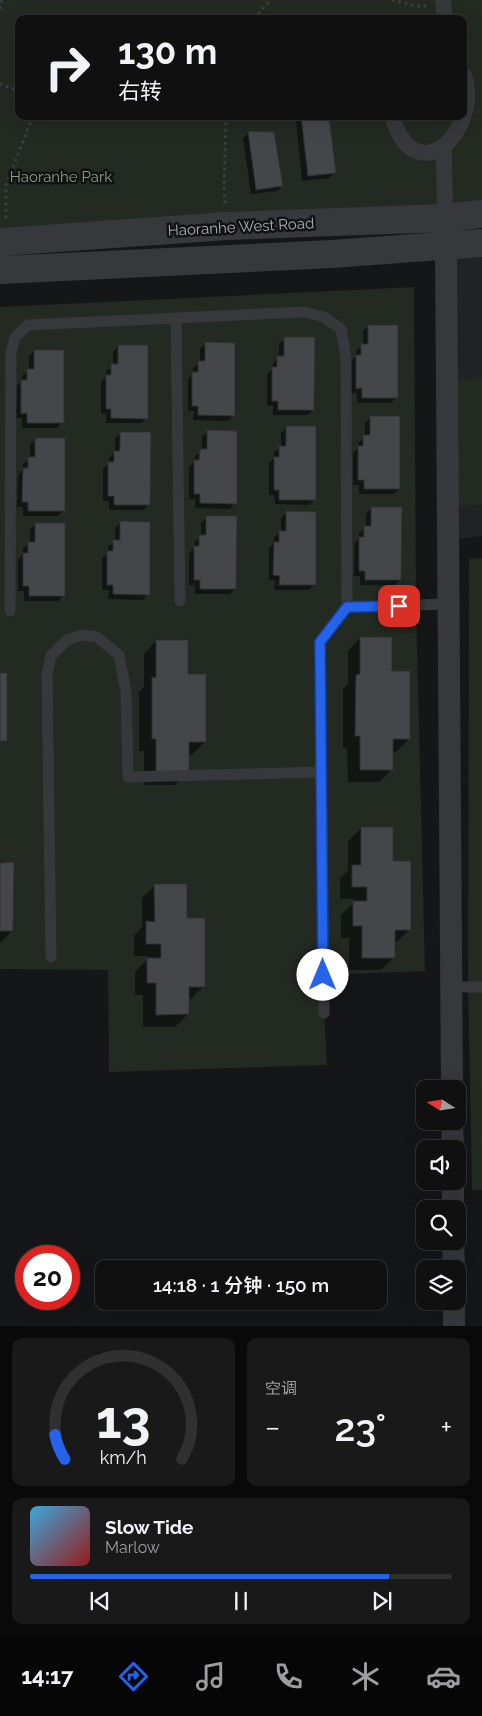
<!DOCTYPE html>
<html lang="zh">
<head>
<meta charset="utf-8">
<style>
  :root { --surface:#101011; --page:#19191a; --text:#f1f3f6; --muted:#9c9d9f; --line:#303031; --accent:#2563eb }
  body { margin:0; font-family:Raleway,"Noto Sans SC",sans-serif; background:var(--page); color:var(--text); height:100vh; display:flex; flex-direction:column; font-size:19px; white-space:nowrap }
  * { box-sizing:border-box; margin:0 }
  p { font-size:16px; color:var(--muted) }
  .icon { flex:none; width:28px; height:28px; fill:none; stroke:currentColor; stroke-width:2; stroke-linecap:round; stroke-linejoin:round }
  .map { position:relative; height:1326px; overflow:hidden }
  .sheet { display:flex; flex-direction:column; gap:12px; padding:12px; background:#090909; flex:1 }
  .sheet>* { flex:none }
  .hud { position:absolute; left:15px; top:15px; width:452px; height:105px; border-radius:10px; box-shadow:0 5px 20px #0002,0 0 0 1px var(--line); background:#101011; color:var(--text); overflow:hidden }
  .needle { width:32px; rotate:282deg }
  .buttons { position:absolute; left:416px; top:1080px; display:grid; gap:10px }
  .buttons a { display:grid; place-items:center; width:50px; height:50px; border-radius:10px; background:var(--surface); box-shadow:0 5px 20px #0002,0 0 0 1px var(--line); font-size:25px }
  .speed { position:absolute; left:15px; top:1245px; display:flex; gap:10px; font-size:25px; font-weight:700; text-align:center }
  .speed>* { display:grid; place-content:center; width:65px; height:65px; border-radius:50%; background:var(--surface); box-shadow:0 5px 20px #0002,0 0 0 1px var(--line); line-height:1 }
  .speed .limit { border:8px solid #d22; background:#fff; color:#111 }
  .pin { position:absolute; display:grid; place-items:center; width:42px; height:42px; color:#fff; margin:-21px; border-radius:10px; box-shadow:0 2px 8px #0006 }
  .me { position:absolute; width:55px; margin:-28px; rotate:0deg; stroke-linejoin:round; filter:drop-shadow(0 0 4px #0008) }
  .turn { display:flex; align-items:center; gap:18px; height:105px; padding:0 20px; font-size:22px }
  .turn .icon { width:65px; height:65px; stroke-width:2.5 }
  .turn b { display:block; font-size:35px; line-height:42px }
  .big { font-size:38px; font-weight:600; line-height:1.1 }
  .sheet .widget { flex:1; display:flex; flex-direction:column; justify-content:center; gap:8px; min-width:0; padding:0 18px; border-radius:10px; background:var(--page) }
  .sheet .dial { align-items:center; gap:0 }
  .dial svg { height:130px; overflow:visible; fill:none; stroke:var(--line); stroke-width:7; stroke-linecap:round; text-anchor:middle }
  .dial text { fill:var(--text); stroke:none }
  .song { display:flex; align-items:center; gap:15px }
  .cover { width:60px; height:60px; border-radius:8px; background:linear-gradient(135deg,hsl(200 70% 55%),hsl(0 70% 35%)) }
  .played { height:5px; border-radius:2px; background:linear-gradient(90deg,var(--accent) 85%,var(--line) 85%) }
  .keys { display:flex; justify-content:space-around; direction:ltr }
  .heat { display:flex; justify-content:space-between; align-items:center; font-size:28px; direction:ltr }
  .sheet .tiles { flex:1; display:grid; gap:12px; grid-template-columns:1fr 1fr }
  .widget:last-child { grid-column:span 2 }
  .trip { position:absolute; left:95px; top:1260px; width:292px; height:50px; border-radius:10px; background:var(--surface); box-shadow:0 5px 20px #0002,0 0 0 1px var(--line); font-weight:600; line-height:50px; text-align:center }
  .tab-bar { display:flex; height:80px; justify-content:space-around; align-items:center; background:#060607; color:var(--muted) }
  .tab-bar .icon { width:35px; height:35px }
  .tab-bar .on { color:var(--accent) }
  .tab-bar b { font-size:22px; color:var(--text) }
  .map>svg:first-child { display:block }
</style>
</head>
<body>
<div class="map">
<svg width="482" height="1326" viewBox="0 0 482 1326">
  <rect width="100%" height="100%" fill="#151617"/>
  <path fill="#212224" d="M482 243V536L448 540 446 245Z"/>
  <path fill="#222a22" fill-rule="evenodd" d="M0 0H482V214L0 242ZM19 19H464V116H19Z
    M414 287 416 605 425 971 323 975 324 1013 327 1065 109 1072 108 970 0 969V307Z
    M482 378V505L448 507 447 382Z
    M482 558V1190H472L468 987 469 559Z"/>
  <path fill="#0007" d="M257 116H273L269 120Z
    M301 116H328L334 173 329 178 302 181 296 121Z
    M249 133 282 186 277 191 251 194 243 138Z
    M369 326 397 397 391 403H357V393L351 394V361L356 356V351L363 345V331Z
    M285 338 313 410 308 415H273V406H267V374L272 369 273 363 279 357V344Z
    M205 344 233 415 228 421 193 420 194 411H188V379L193 374V368L200 363V349Z
    M118 346 147 418 141 423H106V414H101V382L106 377V371L113 366V352Z
    M34 351 62 422 57 428H22V418H16L17 386 22 381V376L29 370V356Z
    M371 417 399 489 393 494H359V485H353V453L358 448 359 442 365 437V423Z
    M287 428 315 499 309 505 275 504 274 495H269V463L274 458V452L281 447V433Z
    M207 432 235 503 230 509 195 508V499H189V467L195 462V456L202 451V437Z
    M121 433 149 504 144 510H109V501H103V469L109 463V458L115 452V438Z
    M35 439 63 511 58 516H23V507H17L18 475 23 469V464L30 459V445Z
    M372 508 400 580 395 585H360V576H354V544L359 539V533L366 528V514Z
    M286 513 315 584 309 590H274L275 580H269V548L274 543V537L281 532V518Z
    M207 517 235 589 230 594H195V585H189V553L194 548 195 542 201 536V523Z
    M120 523 148 594 143 600 108 599 109 590H102V558L108 553V547L115 542V528Z
    M36 524 64 595 58 601H24V591H18V559L23 554V548L30 543V529Z
    M360 638 391 672 409 739 396 752H391L392 769 379 782H348L347 748H343V689L348 684V651Z
    M156 641 187 675 205 742 192 755H188V772L175 785H144V751H139V692L144 687V654Z
    M361 828 392 862 410 929 397 942H394V957L381 970H349V938H341V915L354 902V899H340V879L348 870V841Z
    M0 864 12 931 0 943Z
    M155 885 186 919 204 986 191 999H188V1014L175 1027H143V995H135V972L148 959V956H134V936L142 927V898Z"/>
  <path fill="#44464a" stroke="#303033" d="M301 116H329L336 173 308 176Z
    M248 131 274 132 283 186 256 190Z
    M368 325H398V398H362V388L356 389V355H361V344H368Z
    M284 337H315L314 410H278V401H272V367H277V356H284Z
    M205 342 235 343V416L198 415V406H192V372H198V361H205Z
    M118 345H148V419L111 418V409H106V375H111V364H118Z
    M34 350H64V423H27V413L21 414V380H27V369H34Z
    M370 416H400V489H364V480H358V446H363V435H370Z
    M286 426H316V500H279V490H274V457H279V446H286Z
    M207 430 237 431V504L200 503V494H194V460H199L200 449H207Z
    M120 432H151L150 505H114V496H108V462H114V451H120Z
    M35 438H65V511H28V502H22L23 468H28V457H35Z
    M371 507H402L401 580H365V571H359V537H364V526H371Z
    M286 511 316 512V585H279L280 576 273 575 274 542H279V531H286Z
    M206 516H237L236 589H200V580H194V546H199V535H206Z
    M120 521 150 522V595L113 594V585H107V551H113V540H120Z
    M35 523H65V596H29V586H23V553H28V542H35Z
    M360 637H392V671H410V739H393V770H360V736H355L356 675 360 674Z
    M156 640H188V674H206V742H189V773H156V739H152V677L156 678Z
    M0 673H7V741H0Z
    M361 827H393V861H411V930H395V958H362V926H353V901H367V887H352V865H361Z
    M14 862 13 931H0V863Z
    M154 884H187V918H205V987H189V1014L156 1015V983H147V958H161V944H146V921L155 922Z"/>
  <g fill="none" stroke-linecap="round" stroke-linejoin="round">
    <path stroke="#3d4043" stroke-width="3" stroke-dasharray="2.5 4" stroke-linecap="butt" d="M392 0 416 6H428
      M0 9 2 0
      M254 19 270 0
      M0 84 19 91
      M225 203 224 188 226 116
      M6 218V185L33 116"/>
    <path stroke="#37383c" stroke-width="11" d="M176 318 180 601
      M10 611 11 353 15 337 28 325 304 312 324 317 341 329 346 358 347 607 449 604
      M51 957 47 674 51 656 67 640 82 635 97 637 119 655 126 691 128 777 321 772
      M451 987H482
      M324 1013 320 642 347 607"/>
    <path stroke="#37383c" stroke-width="16" d="M443 0 445 19
      M392 116C415 195 482 131 464 75
      M444 152 445 218"/>
    <path stroke="#37383c" stroke-width="22" d="M446 245 452 1089
      M452 1121 453 1149
      M453 1181V1209
      M453 1241 454 1269
      M454 1301V1326"/>
    <path stroke="#37383c" stroke-width="28" d="M0 242 227 226 445 218 482 214
      M0 270 332 254 482 243"/>
  </g>
  <g fill="none" stroke-linecap="round" stroke-linejoin="round">
    <g stroke="#184099" stroke-width="12">
      <path id="route" d="M323 975 320 642 347 607 399 606"/>
    </g>
    <use href="#route" stroke="#2563eb" stroke-width="9"/>
  </g>
  <g text-anchor="middle" stroke-width="5" stroke-linejoin="round" paint-order="stroke">
    <g font-size="15" fill="#84a080" stroke="#101112">
      <text x="61" y="182">Haoranhe Park</text>
    </g>
    <g font-size="15" fill="#a8afb6" stroke="#101112">
      <text transform="translate(241 227) rotate(-3)" y="5">Haoranhe West Road</text>
    </g>
  </g>
</svg>
<div class="buttons">
<a><svg class="needle" viewBox="-14 -14 28 28"><path d="M0-13l5 13h-10z" fill="#e53935"/><path d="M0 13l5-13h-10z" fill="#9c9d9f"/></svg></a>
<a><svg class="icon" aria-label="sound" viewBox="0 0 24 24"><path d="M4 9h4l5-4v14l-5-4H4zM17 9q2 3 0 6"/></svg></a>
<a><svg class="icon" aria-label="search" viewBox="0 0 24 24"><circle cx="10" cy="10" r="6"/><path d="M15 15l6 6"/></svg></a>
<a><svg class="icon" aria-label="layers" viewBox="0 0 24 24"><path d="M12 4l9 5-9 5-9-5zM3 14l9 5 9-5"/></svg></a>
</div>
<div class="speed"><div class="limit">20</div></div>
<div class="pin" style="left:399px;top:606px;background:#d93025"><svg class="icon" aria-label="arrive" viewBox="0 0 24 24"><path d="M6 21V4h12l-3 4 3 4H6"/></svg></div>
<svg class="me" style="left:323px;top:975px" viewBox="-20 -20 40 40"><circle r="19" fill="#fff"/><path d="M0-13L10 11 0 6-10 11z" fill="#2563eb"/></svg>
<div class="trip">14:18 · 1 分钟 · 150 m</div>
<div class="hud">
<div class="turn"><svg class="icon" aria-label="right" viewBox="0 0 24 24"><path d="M7 20v-9h11M14 6l5 5-5 5"/></svg><div><b>130 m</b>右转</div></div>
</div>
</div>
<section class="sheet">
<div class="tiles">
<div class="widget dial"><svg viewBox="0 0 100 80">
<path d="M14 69A42 42 0 1 1 86 69"/>
<path d="M14 69A42 42 0 0 1 8 54" stroke="#2563eb"/>
<text x="50" y="56" font-size="32" font-weight="700">13</text>
<text x="50" y="72" font-size="11">km/h</text>
</svg></div>
<div class="widget"><p>空调</p>
<div class="heat"><a>−</a><b class="big">23°</b><a>+</a></div>
</div>
<div class="widget">
<div class="song"><i class="cover"></i><div><b>Slow Tide</b><p>Marlow</p></div></div>
<div class="played"></div>
<div class="keys"><svg class="icon" aria-label="previous" viewBox="0 0 24 24"><path d="M18 5L8 12l10 7zM5 5v14"/></svg><svg class="icon" aria-label="pause" viewBox="0 0 24 24"><path d="M8 5v14M16 5v14"/></svg><svg class="icon" aria-label="next" viewBox="0 0 24 24"><path d="M6 5l10 7-10 7zM19 5v14"/></svg></div>
</div>
</div>
</section>
<nav class="tab-bar">
<b>14:17</b>
<svg class="icon on" aria-label="directions" viewBox="0 0 24 24"><path d="M12 3l9 9-9 9-9-9zM9 14v-3h6M13 9l2 2-2 2"/></svg>
<svg class="icon" aria-label="music" viewBox="0 0 24 24"><path d="M9 18V5l10-2v13"/><circle cx="6" cy="18" r="3"/><circle cx="16" cy="16" r="3"/></svg>
<svg class="icon" aria-label="phone" viewBox="0 0 24 24"><path d="M5 4h4l2 5-3 2q2 4 5 5l2-3 5 2v4C11 20 4 13 5 4z"/></svg>
<svg class="icon" aria-label="climate" viewBox="0 0 24 24"><path d="M12 3v18M4 7l16 10M4 17L20 7"/></svg>
<svg class="icon" aria-label="car" viewBox="0 0 24 24"><path d="M5 17H2v-5l4-1 3-4h7l3 4 3 1v5h-3M9 17h6M6 11h13"/><circle cx="7" cy="17" r="2"/><circle cx="17" cy="17" r="2"/></svg>
</nav>
</body>
</html>
